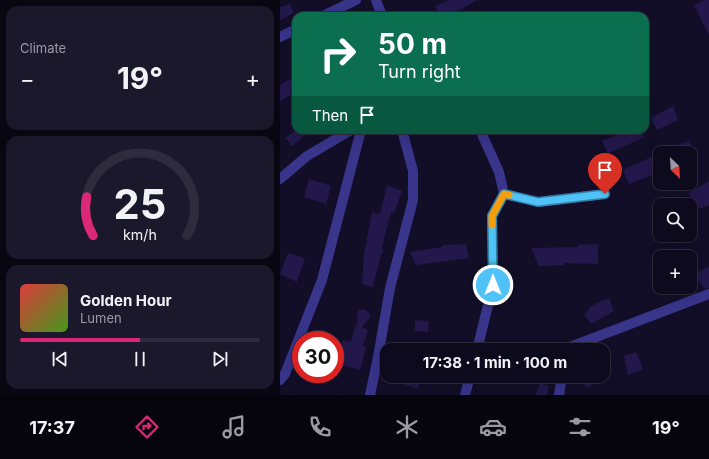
<!DOCTYPE html>
<html lang="en">
<head>
<meta charset="utf-8">
<style>
  :root { --surface:#0e0a1e; --page:#1c182b; --text:#f1f3f6; --muted:#9b9aa4; --line:#2e2b3c; --accent:#db2777 }
  body { margin:0; font-family:Inter,sans-serif; background:var(--page); color:var(--text); height:100vh; display:flex; flex-direction:column; font-size:15px; white-space:nowrap }
  * { box-sizing:border-box; margin:0 }
  p { font-size:13px; color:var(--muted) }
  .icon { flex:none; width:22px; height:22px; fill:none; stroke:currentColor; stroke-width:2; stroke-linecap:round; stroke-linejoin:round }
  .map { position:relative; flex:1; overflow:hidden }
  .sheet { display:flex; flex-direction:column; gap:6px; padding:6px; background:#080610; width:280px }
  .sheet>* { flex:none }
  .top-card { position:absolute; left:12px; top:12px; width:357px; height:122px; border-radius:12px; box-shadow:0 4px 16px #0002,0 0 0 1px var(--line); background:#0b6e4f; color:#fff; overflow:hidden }
  .needle { width:26px; rotate:155deg }
  .controls { position:absolute; left:373px; top:146px; display:grid; gap:8px }
  .controls a { display:grid; place-items:center; width:44px; height:44px; border-radius:8px; background:var(--surface); box-shadow:0 4px 16px #0002,0 0 0 1px var(--line); font-size:20px }
  .speed { position:absolute; left:12px; top:331px; display:flex; gap:8px; font-size:20px; font-weight:700; text-align:center }
  .speed>* { display:grid; place-content:center; width:52px; height:52px; border-radius:50%; background:var(--surface); box-shadow:0 4px 16px #0002,0 0 0 1px var(--line); line-height:1 }
  .speed .limit { border:6px solid #d22; background:#fff; color:#111 }
  .pin { position:absolute; display:grid; place-items:center; width:34px; height:34px; color:#fff; margin:-41px -17px; border-radius:50% 50% 50% 0; rotate:-45deg; box-shadow:0 0 4px #0007 }
  .pin .icon { rotate:45deg }
  .me { position:absolute; width:44px; margin:-22px; rotate:0deg; stroke-linejoin:round; filter:drop-shadow(0 0 3px #0008) }
  .turn { display:flex; align-items:center; gap:14px; height:84px; padding:0 20px; font-size:18px }
  .turn .icon { width:52px; height:52px; stroke-width:2.5 }
  .turn b { display:block; font-size:28px; line-height:34px }
  .then { display:flex; align-items:center; height:38px; padding:0 20px; background:#0003; gap:8px; font-size:15px }
  .big { font-size:30px; font-weight:700; line-height:1.1 }
  .sheet .tile { flex:1; display:flex; flex-direction:column; justify-content:center; gap:6px; min-width:0; padding:0 14px; border-radius:12px; background:var(--page) }
  .sheet .dial { align-items:center; gap:0 }
  .dial svg { height:104px; overflow:visible; fill:none; stroke:var(--line); stroke-width:7; stroke-linecap:round; text-anchor:middle }
  .dial text { fill:var(--text); stroke:none }
  .song { display:flex; align-items:center; gap:12px }
  .cover { width:48px; height:48px; border-radius:6px; background:linear-gradient(135deg,hsl(0 70% 55%),hsl(100 70% 35%)) }
  .played { height:4px; border-radius:2px; background:linear-gradient(90deg,var(--accent) 50%,var(--line) 50%) }
  .keys { display:flex; justify-content:space-around; direction:ltr }
  .heat { display:flex; justify-content:space-between; align-items:center; font-size:22px; direction:ltr }
  .trip { position:absolute; left:100px; top:343px; width:230px; height:40px; border-radius:12px; background:var(--surface); box-shadow:0 4px 16px #0002,0 0 0 1px var(--line); font-weight:700; line-height:40px; text-align:center }
  .tabs { display:flex; height:64px; justify-content:space-around; align-items:center; background:#06040c; color:var(--muted) }
  .tabs .icon { width:28px; height:28px }
  .tabs .current { color:var(--accent) }
  .tabs b { font-size:18px; color:var(--text) }
  main { display:flex; flex:1; min-height:0 }
  .map>svg:first-child { display:block }
</style>
</head>
<body>
<main>
<section class="sheet">
<div class="tile"><p>Climate</p>
<div class="heat"><a>−</a><b class="big">19°</b><a>+</a></div>
</div>
<div class="tile dial"><svg viewBox="0 0 100 80">
<path d="M14 69A42 42 0 1 1 86 69"/>
<path d="M14 69A42 42 0 0 1 9 39" stroke="#db2777"/>
<text x="50" y="56" font-size="32" font-weight="700">25</text>
<text x="50" y="72" font-size="11">km/h</text>
</svg></div>
<div class="tile">
<div class="song"><i class="cover"></i><div><b>Golden Hour</b><p>Lumen</p></div></div>
<div class="played"></div>
<div class="keys"><svg class="icon" aria-label="previous" viewBox="0 0 24 24"><path d="M18 5L8 12l10 7zM5 5v14"/></svg><svg class="icon" aria-label="pause" viewBox="0 0 24 24"><path d="M8 5v14M16 5v14"/></svg><svg class="icon" aria-label="next" viewBox="0 0 24 24"><path d="M6 5l10 7-10 7zM19 5v14"/></svg></div>
</div>
</section>
<div class="map">
<svg width="429" height="395" viewBox="0 0 429 395">
  <rect width="100%" height="100%" fill="#120e28"/>
  <path fill="#22184b" d="M169 0H197L170 16H160L155 6Z
    M425 0H429V35L414 5Z
    M10 4 14 13 0 20V7Z
    M16 75V91L0 102V85Z
    M393 106 398 120 377 130 371 118Z
    M17 130H32L12 146 5 138Z
    M347 130H360L364 137 328 154 322 141Z
    M409 140 414 153H380V172L349 184 343 170Z
    M29 179 51 186 46 204 24 197Z
    M429 181V205L420 209 408 193Z
    M107 185 122 191 114 213 111 212 102 247 103 252 100 257 93 287 82 284 84 254 92 212 100 214Z
    M186 244 189 258 136 265 130 252 162 247 163 245Z
    M318 244V264L284 263V265L259 266 251 248 298 247V245Z
    M8 253 25 258 17 282 0 274Z
    M429 266V288L424 289 414 274Z
    M329 298 334 311 311 324 304 314 308 311 309 307Z
    M84 309 89 312 90 317 82 327 88 330 83 346 86 347 80 370 58 364 63 340 71 342 76 324 78 325 77 314 79 310Z
    M135 320 149 321 148 332 135 331Z
    M356 352 363 369 348 375 344 356Z
    M127 376H142L138 389 123 384Z
    M293 376H319L309 388Z
    M260 383 269 386 267 395H256Z"/>
  <g fill="none" stroke-linecap="round" stroke-linejoin="round">
    <path stroke="#38358b" stroke-width="10" d="M96 0 102 16
      M43 16 76 0
      M0 37 16 29
      M0 179 27 156 71 130
      M224 194 259 202 325 194
      M197 350 213 285 212 216 224 194 219 172 200 130
      M289 350 290 347 429 294
      M0 380 5 374 42 280 81 130
      M90 395 98 357 110 288 133 200V171L122 130
      M185 395 190 376
      M279 395 282 376"/>
  </g>
  <g fill="none" stroke-linecap="round" stroke-linejoin="round">
    <g stroke="#337fa1" stroke-width="10">
      <path id="route" d="M213 285 212 216 224 194 258 202 325 194"/>
    </g>
    <use href="#route" stroke="#4fc3f7" stroke-width="7"/>
    <path stroke="#f59e0b" stroke-width="7" d="M212 225V216L224 194 229 195"/>
  </g>
</svg>
<div class="controls">
<a><svg class="needle" viewBox="-14 -14 28 28"><path d="M0-13l5 13h-10z" fill="#e53935"/><path d="M0 13l5-13h-10z" fill="#9b9aa4"/></svg></a>
<a><svg class="icon" aria-label="search" viewBox="0 0 24 24"><circle cx="10" cy="10" r="6"/><path d="M15 15l6 6"/></svg></a>
<a>+</a>
</div>
<div class="speed"><div class="limit">30</div></div>
<div class="pin" style="left:325px;top:194px;background:#d93025"><svg class="icon" aria-label="arrive" viewBox="0 0 24 24"><path d="M6 21V4h12l-3 4 3 4H6"/></svg></div>
<svg class="me" style="left:213px;top:285px" viewBox="-20 -20 40 40"><circle r="17" fill="#4fc3f7" stroke="#fff" stroke-width="3"/><path d="M0-11L8 9 0 5-8 9z" fill="#fff"/></svg>
<div class="trip">17:38 · 1 min · 100 m</div>
<div class="top-card">
<div class="turn"><svg class="icon" aria-label="right" viewBox="0 0 24 24"><path d="M7 20v-9h11M14 6l5 5-5 5"/></svg><div><b>50 m</b>Turn right</div></div>
<div class="then">Then<svg class="icon" aria-label="arrive" viewBox="0 0 24 24"><path d="M6 21V4h12l-3 4 3 4H6"/></svg></div>
</div>
</div>
</main>
<nav class="tabs">
<b>17:37</b>
<svg class="icon current" aria-label="directions" viewBox="0 0 24 24"><path d="M12 3l9 9-9 9-9-9zM9 14v-3h6M13 9l2 2-2 2"/></svg>
<svg class="icon" aria-label="music" viewBox="0 0 24 24"><path d="M9 18V5l10-2v13"/><circle cx="6" cy="18" r="3"/><circle cx="16" cy="16" r="3"/></svg>
<svg class="icon" aria-label="phone" viewBox="0 0 24 24"><path d="M5 4h4l2 5-3 2q2 4 5 5l2-3 5 2v4C11 20 4 13 5 4z"/></svg>
<svg class="icon" aria-label="climate" viewBox="0 0 24 24"><path d="M12 3v18M4 7l16 10M4 17L20 7"/></svg>
<svg class="icon" aria-label="car" viewBox="0 0 24 24"><path d="M5 17H2v-5l4-1 3-4h7l3 4 3 1v5h-3M9 17h6M6 11h13"/><circle cx="7" cy="17" r="2"/><circle cx="17" cy="17" r="2"/></svg>
<svg class="icon" aria-label="filters" viewBox="0 0 24 24"><path d="M4 7h16M4 17h16"/><circle cx="9" cy="7" r="2"/><circle cx="15" cy="17" r="2"/></svg>
<b>19°</b>
</nav>
</body>
</html>
